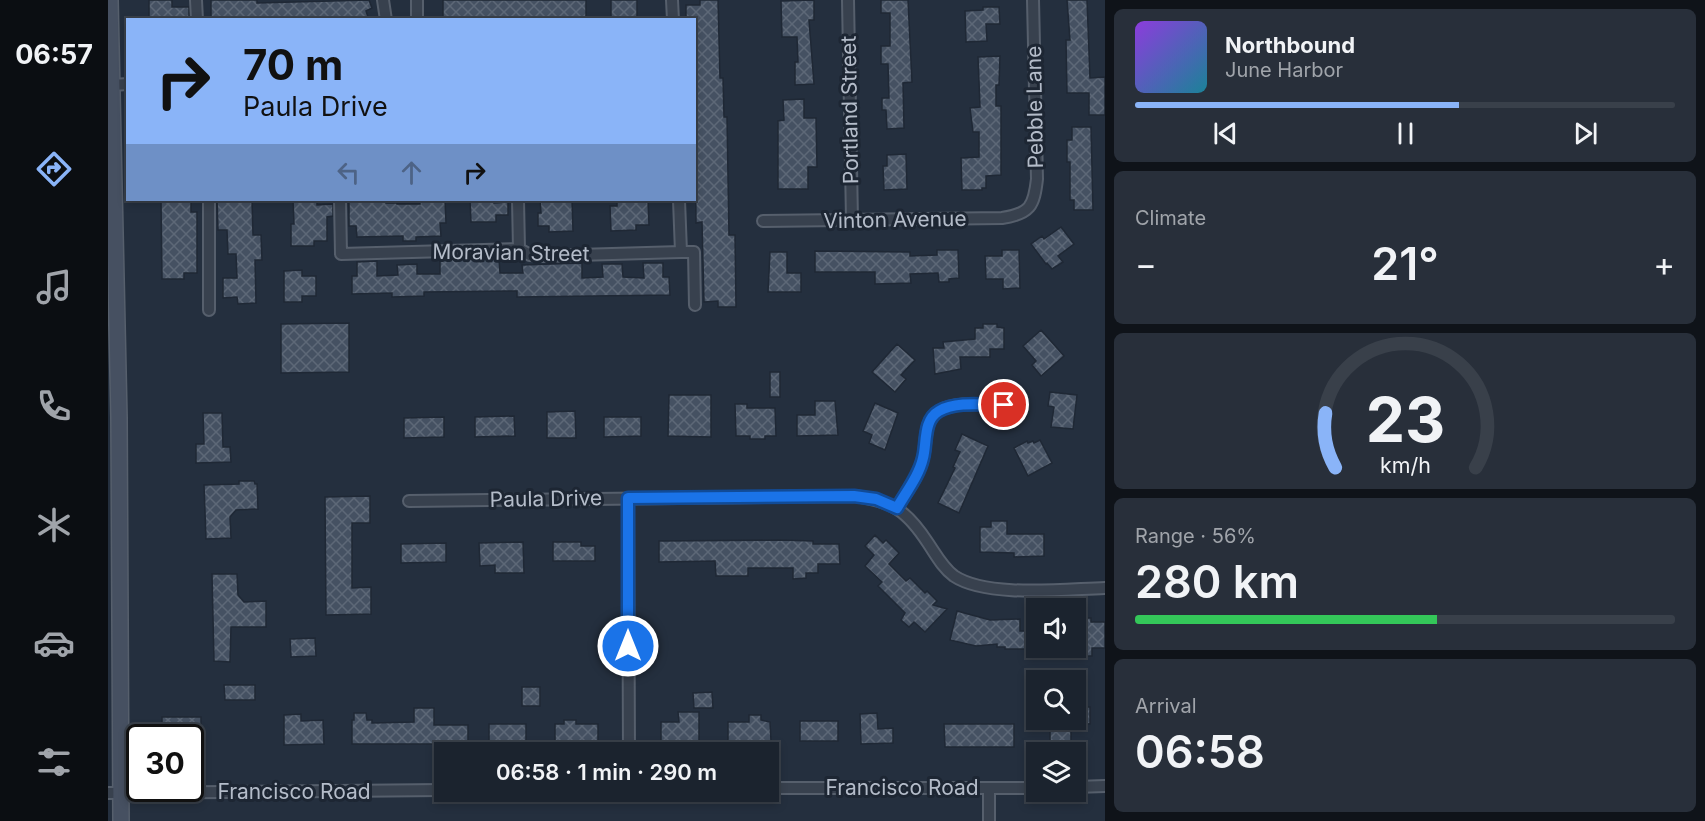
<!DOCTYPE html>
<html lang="en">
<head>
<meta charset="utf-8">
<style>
  :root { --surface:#1b232e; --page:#282f3a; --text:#f1f3f6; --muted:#a0a4aa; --line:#39404a; --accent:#8ab4f8 }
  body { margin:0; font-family:Inter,sans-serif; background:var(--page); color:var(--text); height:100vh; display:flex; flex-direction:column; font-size:22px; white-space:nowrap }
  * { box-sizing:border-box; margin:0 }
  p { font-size:20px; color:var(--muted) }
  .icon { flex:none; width:33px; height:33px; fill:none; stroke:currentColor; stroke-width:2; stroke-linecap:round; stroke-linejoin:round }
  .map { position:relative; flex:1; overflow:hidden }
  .side { display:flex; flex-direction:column; gap:9px; padding:9px; background:#0f1319; width:600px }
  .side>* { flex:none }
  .banner { position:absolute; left:18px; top:18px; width:570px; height:183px; border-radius:0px; box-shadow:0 3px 9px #0003,0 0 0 2px var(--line); background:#8ab4f8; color:#111; overflow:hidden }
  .buttons { position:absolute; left:918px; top:598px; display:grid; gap:12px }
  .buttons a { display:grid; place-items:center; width:60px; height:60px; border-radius:0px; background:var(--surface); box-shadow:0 3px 9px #0003,0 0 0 2px var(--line); font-size:30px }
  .speed { position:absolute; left:18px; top:724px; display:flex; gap:12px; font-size:30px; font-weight:700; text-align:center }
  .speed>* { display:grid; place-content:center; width:78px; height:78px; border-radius:50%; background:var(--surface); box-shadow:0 3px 9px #0003,0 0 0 2px var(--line); line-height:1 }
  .speed .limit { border:3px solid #111; border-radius:9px; background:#fff; color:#111 }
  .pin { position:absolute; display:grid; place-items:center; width:51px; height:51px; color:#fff; margin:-26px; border:3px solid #fff; border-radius:50%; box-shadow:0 2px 6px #0007 }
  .me { position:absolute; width:66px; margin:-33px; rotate:0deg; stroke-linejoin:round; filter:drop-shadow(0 0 4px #0008) }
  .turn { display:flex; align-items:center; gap:21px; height:126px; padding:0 18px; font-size:27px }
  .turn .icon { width:78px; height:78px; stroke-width:2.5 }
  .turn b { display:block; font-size:42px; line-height:51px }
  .lanes { display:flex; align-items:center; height:57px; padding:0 18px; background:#0003; justify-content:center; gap:30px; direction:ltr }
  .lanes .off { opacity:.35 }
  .big { font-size:45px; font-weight:600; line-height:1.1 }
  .side .widget { flex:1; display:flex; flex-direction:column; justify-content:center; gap:9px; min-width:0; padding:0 21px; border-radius:9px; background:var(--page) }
  .side .dial { align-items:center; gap:0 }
  .dial svg { height:156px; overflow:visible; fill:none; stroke:var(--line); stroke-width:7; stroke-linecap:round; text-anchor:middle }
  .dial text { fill:var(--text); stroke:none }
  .song { display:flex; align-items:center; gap:18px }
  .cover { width:72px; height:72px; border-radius:9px; background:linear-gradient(135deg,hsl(270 70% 55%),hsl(190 70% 35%)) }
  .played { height:6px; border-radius:3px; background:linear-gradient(90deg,var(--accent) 60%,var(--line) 60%) }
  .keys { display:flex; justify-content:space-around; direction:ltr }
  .heat { display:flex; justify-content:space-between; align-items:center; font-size:33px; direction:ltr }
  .charge { height:9px; border-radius:4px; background:linear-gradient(90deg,#34c759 56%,var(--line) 0) }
  .trip { position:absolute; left:326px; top:742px; width:345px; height:60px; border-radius:0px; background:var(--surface); box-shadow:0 3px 9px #0003,0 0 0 2px var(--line); font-weight:600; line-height:60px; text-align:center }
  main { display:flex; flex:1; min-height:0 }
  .tab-bar { display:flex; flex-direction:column; width:108px; justify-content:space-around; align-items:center; background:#0b0e12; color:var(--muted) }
  .tab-bar .icon { width:42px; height:42px }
  .tab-bar .current { color:var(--accent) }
  .tab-bar b { font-size:27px; color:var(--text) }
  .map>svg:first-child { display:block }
</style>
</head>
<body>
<main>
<nav class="tab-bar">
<b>06:57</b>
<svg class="icon current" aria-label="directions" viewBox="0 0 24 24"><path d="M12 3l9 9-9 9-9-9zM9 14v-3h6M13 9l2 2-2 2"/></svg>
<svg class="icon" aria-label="music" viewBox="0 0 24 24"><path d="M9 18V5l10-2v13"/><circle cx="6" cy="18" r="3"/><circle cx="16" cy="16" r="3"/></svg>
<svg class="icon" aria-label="phone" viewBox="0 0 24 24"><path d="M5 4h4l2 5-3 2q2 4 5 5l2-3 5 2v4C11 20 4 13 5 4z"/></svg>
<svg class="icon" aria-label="climate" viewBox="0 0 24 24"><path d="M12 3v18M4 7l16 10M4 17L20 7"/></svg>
<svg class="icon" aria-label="car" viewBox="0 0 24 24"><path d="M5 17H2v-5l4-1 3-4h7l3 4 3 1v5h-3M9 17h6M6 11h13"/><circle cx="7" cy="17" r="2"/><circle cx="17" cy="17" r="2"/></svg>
<svg class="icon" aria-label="filters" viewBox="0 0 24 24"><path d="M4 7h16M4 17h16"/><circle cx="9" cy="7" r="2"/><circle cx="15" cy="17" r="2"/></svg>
</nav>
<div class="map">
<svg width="997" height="821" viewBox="0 0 997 821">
  <defs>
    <pattern id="building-cross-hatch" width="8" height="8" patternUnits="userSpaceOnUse" patternTransform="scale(1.5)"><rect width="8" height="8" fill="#455162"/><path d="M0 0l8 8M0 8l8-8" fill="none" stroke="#5d6877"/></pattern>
  </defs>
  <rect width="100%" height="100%" fill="#242f3e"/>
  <path fill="url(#building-cross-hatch)" stroke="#1f2835" stroke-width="1.5" d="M41 0H64V7H81V20H41Z
    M103 0H149V3L261 0 264 8 258 11 261 20 103 17Z
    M335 0H478V20L335 18Z
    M503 0H529V17H503Z
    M592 0H610L612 78H615L616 117H619L621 235H627L628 307H610V301L596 302 594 222 588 223 586 20H578V5H592Z
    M706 0V20H701L706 84 687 85V62H690L689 37H674L673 1Z
    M773 0H800L804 82 795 83 796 128 779 129 778 110H774V98H781L780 64H773V46H782V13H773Z
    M959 0H979L982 78 997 77V115H981V93H959L958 40H962Z
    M875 7H891L892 24H878L879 41 858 42 857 11 875 10Z
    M892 56 891 85H888V106H893V175L878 176V188H874V190H854L853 158 871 157V132H865L862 108 872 107 870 57Z
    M696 99V118H708L709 167H700V189H670V121L676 120 675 100Z
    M964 127H983L985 210H966V200H962V162H959V140H964Z
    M798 154 799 189 776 190 775 166H779V155Z
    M53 200H83V212H89V273H76V279H54Z
    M109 200H144L145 235H153L154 260H147L148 303 130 304 129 297 115 298V278H129L128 254H120L119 230H110Z
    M185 200H209V205L225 204V216L219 217V241H206V246H183V224H186Z
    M278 200V203H289V204H312V200H337L338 223H332L333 236 308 237V241H295V236L249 237 248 226H241V201Z
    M362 200H386V203L400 202V215H388V222H363Z
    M432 200H464L465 231 441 232V226H430V213H433Z
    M509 200H540L541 225H528V230L503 231 502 206H509Z
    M953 227 966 244 950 256 955 262 944 269 939 263 938 264 923 244 934 236 936 239Z
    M829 250H850L851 278 841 279V282H831L830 273 802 274 803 283 767 284V272H707V251L802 252V256L829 255Z
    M894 250H911L912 288 895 289V279H878L877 256H894Z
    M662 252H679V273H693V292H660Z
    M332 259H391L392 273H415L414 265 474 263V278L495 277 494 264H514L515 277 536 278 535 263H555V277H561L562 295 409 297V291L316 292V296L284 297V293L244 294V276H249V262L269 261V276L290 275 289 265 309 264V274H332Z
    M194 270V276H208V296H194V302H176V271Z
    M241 323V372L173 373V324Z
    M875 324H889V327L896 328V349H882V357H852L853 369 827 374 825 348H836L835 342 867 339V328H875Z
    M933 330 956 356 933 376 924 365 928 361 915 346Z
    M789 344 807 360 793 375 798 379 787 392 764 372Z
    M662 372H672V397H662Z
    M942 392 969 395 965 429 943 427 946 407 940 406Z
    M561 395H603V437L560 436Z
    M707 401H727L730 435 689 436V415H707Z
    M767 403 790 413 777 450 761 443 764 435 755 431Z
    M627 404H639V408H667L668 436H657V439H642V436H628Z
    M467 411 468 438H439V412Z
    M95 413H114L115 447H122L123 462 88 463V444H96Z
    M406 416 407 436 367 437V417Z
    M336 417V437L296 438V418Z
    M496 417H533V436L496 437Z
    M854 434 880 446 851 513 830 503 847 468 845 467 852 452 847 450Z
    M932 440 944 463 920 476 906 448 919 441 920 443 925 441 926 443Z
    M131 481H146L147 484H149L150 509 128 510 122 517 123 538 98 539 96 485 131 484Z
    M262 496V523H244V588L263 587V614L218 615 217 497Z
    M883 521H899V534H936V556L906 557V553L872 552V527H883Z
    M767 535 775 543 778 540 791 553 781 564 798 581 802 578 817 593 819 591 829 601 825 605 839 609 817 632 806 622 801 627 793 620 797 613 770 586 774 582 757 566 766 555 757 546Z
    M671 540 705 541V544H731L732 564H710V573H698V578L685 579V568H640V576H608L607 561 551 562V541Z
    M415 542 416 573H387V565L372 566 371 543Z
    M445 542H473V546H487V561H445Z
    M338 543V562L293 563V544Z
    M104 574H129L130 595 136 602 158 601V627H123L122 662 106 661Z
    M849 611 882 620 912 619V631H928V649H897V647H889V644L868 646 842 640Z
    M970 618H983V622H997V648H984V656H968V623H970Z
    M207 638 208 656 183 657 182 639Z
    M116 685H147V700H117Z
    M414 687H432V706H414Z
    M604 692 605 708H586L585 693Z
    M968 707H982V724L968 723Z
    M306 708H326V725H360V744H244V720H246V713H258L259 720H264V723L306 722Z
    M570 712H591V742L553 743V722H571Z
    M769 713 770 729 785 728V743L753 744 752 714Z
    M193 714V721L215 720 216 744 176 745V715Z
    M641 715H653V720L662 722 663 741H620V722H641Z
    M54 717H93V745H82V738H54Z
    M456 720H468V724H490V743H447V724H456Z
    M692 721H730V741H692Z
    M381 724H418V744H381Z
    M836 724H906V747H837Z
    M942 726H963V745H942Z"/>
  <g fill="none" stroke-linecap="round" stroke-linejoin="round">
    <g stroke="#565f6c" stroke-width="14">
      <path id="street" d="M88 0 89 20
        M275 0 278 20
        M309 0V20
        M564 0 565 20
        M740 0 744 220
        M4 85 20 84
        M232 200 233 254 411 249 422 255 435 256 573 252
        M410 200 411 249
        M571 200 573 252H586L587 305
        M655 221 894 218C922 214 926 206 929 179L925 0
        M101 310V200
        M520 498 521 753
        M301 501 746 496C785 501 799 511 820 543 828 555 835 568 846 576 879 598 957 589 997 588
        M789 508C798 492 811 476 815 458 819 443 815 420 831 411 848 401 876 405 896 405
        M968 787 997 786
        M660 788H928
        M881 788V821
        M0 793 336 790"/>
    </g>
    <g stroke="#565f6c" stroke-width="18">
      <path id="secondary" d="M2 0 11 418 13 821"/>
    </g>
    <use href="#street" stroke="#38414e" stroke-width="10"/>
    <use href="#secondary" stroke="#465061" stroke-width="15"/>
  </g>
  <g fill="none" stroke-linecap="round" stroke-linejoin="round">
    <g stroke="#114b97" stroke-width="15">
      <path id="route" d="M520 646V498L746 496 768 499 789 508C798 492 811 476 815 458 819 443 815 420 831 411 848 401 876 405 896 405"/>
    </g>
    <use href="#route" stroke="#1a73e8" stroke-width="10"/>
  </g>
  <g text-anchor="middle" stroke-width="6" stroke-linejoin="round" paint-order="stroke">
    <g font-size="21" fill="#b4bcc9" stroke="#1d2633">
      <text transform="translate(927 107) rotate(-91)" y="7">Pebble Lane</text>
      <text transform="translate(742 110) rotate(-91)" y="7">Portland Street</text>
      <text transform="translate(787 220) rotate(-1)" y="7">Vinton Avenue</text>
      <text transform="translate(403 253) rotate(1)" y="7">Moravian Street</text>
      <text transform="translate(438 499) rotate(-1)" y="7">Paula Drive</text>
      <text x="794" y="795">Francisco Road</text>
      <text x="186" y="799">Francisco Road</text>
    </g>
  </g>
</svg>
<div class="buttons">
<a><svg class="icon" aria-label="sound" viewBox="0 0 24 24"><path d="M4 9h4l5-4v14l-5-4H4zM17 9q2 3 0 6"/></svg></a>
<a><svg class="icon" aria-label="search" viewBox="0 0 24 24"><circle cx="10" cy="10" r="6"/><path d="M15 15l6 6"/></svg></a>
<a><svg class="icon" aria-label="layers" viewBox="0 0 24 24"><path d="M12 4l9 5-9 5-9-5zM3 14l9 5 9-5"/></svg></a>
</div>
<div class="speed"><div class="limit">30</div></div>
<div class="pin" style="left:896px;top:405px;background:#d93025"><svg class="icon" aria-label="arrive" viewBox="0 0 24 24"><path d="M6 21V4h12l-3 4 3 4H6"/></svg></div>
<svg class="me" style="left:520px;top:646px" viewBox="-20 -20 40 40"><circle r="17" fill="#1a73e8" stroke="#fff" stroke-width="3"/><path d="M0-11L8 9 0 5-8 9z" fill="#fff"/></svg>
<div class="trip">06:58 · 1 min · 290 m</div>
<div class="banner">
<div class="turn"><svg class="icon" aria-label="right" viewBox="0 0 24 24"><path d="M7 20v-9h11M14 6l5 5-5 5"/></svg><div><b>70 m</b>Paula Drive</div></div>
<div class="lanes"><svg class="icon off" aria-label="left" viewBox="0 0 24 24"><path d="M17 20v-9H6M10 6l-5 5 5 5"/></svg><svg class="icon off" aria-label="ahead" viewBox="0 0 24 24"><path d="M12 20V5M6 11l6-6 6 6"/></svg><svg class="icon" aria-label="right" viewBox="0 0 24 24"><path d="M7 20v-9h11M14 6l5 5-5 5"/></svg></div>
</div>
</div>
<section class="side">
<div class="widget">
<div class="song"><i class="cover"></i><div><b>Northbound</b><p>June Harbor</p></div></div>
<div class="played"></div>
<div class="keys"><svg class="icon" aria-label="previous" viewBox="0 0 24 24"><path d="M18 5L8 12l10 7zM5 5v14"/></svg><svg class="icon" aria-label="pause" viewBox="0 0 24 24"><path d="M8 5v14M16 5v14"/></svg><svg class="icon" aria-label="next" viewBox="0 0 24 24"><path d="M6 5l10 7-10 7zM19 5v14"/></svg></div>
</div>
<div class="widget"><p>Climate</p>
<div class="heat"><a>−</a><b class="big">21°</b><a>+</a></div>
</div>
<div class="widget dial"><svg viewBox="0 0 100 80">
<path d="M14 69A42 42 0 1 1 86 69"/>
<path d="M14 69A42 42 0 0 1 9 41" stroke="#8ab4f8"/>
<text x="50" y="56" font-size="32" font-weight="700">23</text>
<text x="50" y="72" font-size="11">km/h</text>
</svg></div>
<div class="widget"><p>Range · 56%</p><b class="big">280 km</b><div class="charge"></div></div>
<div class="widget"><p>Arrival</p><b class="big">06:58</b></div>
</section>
</main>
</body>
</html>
